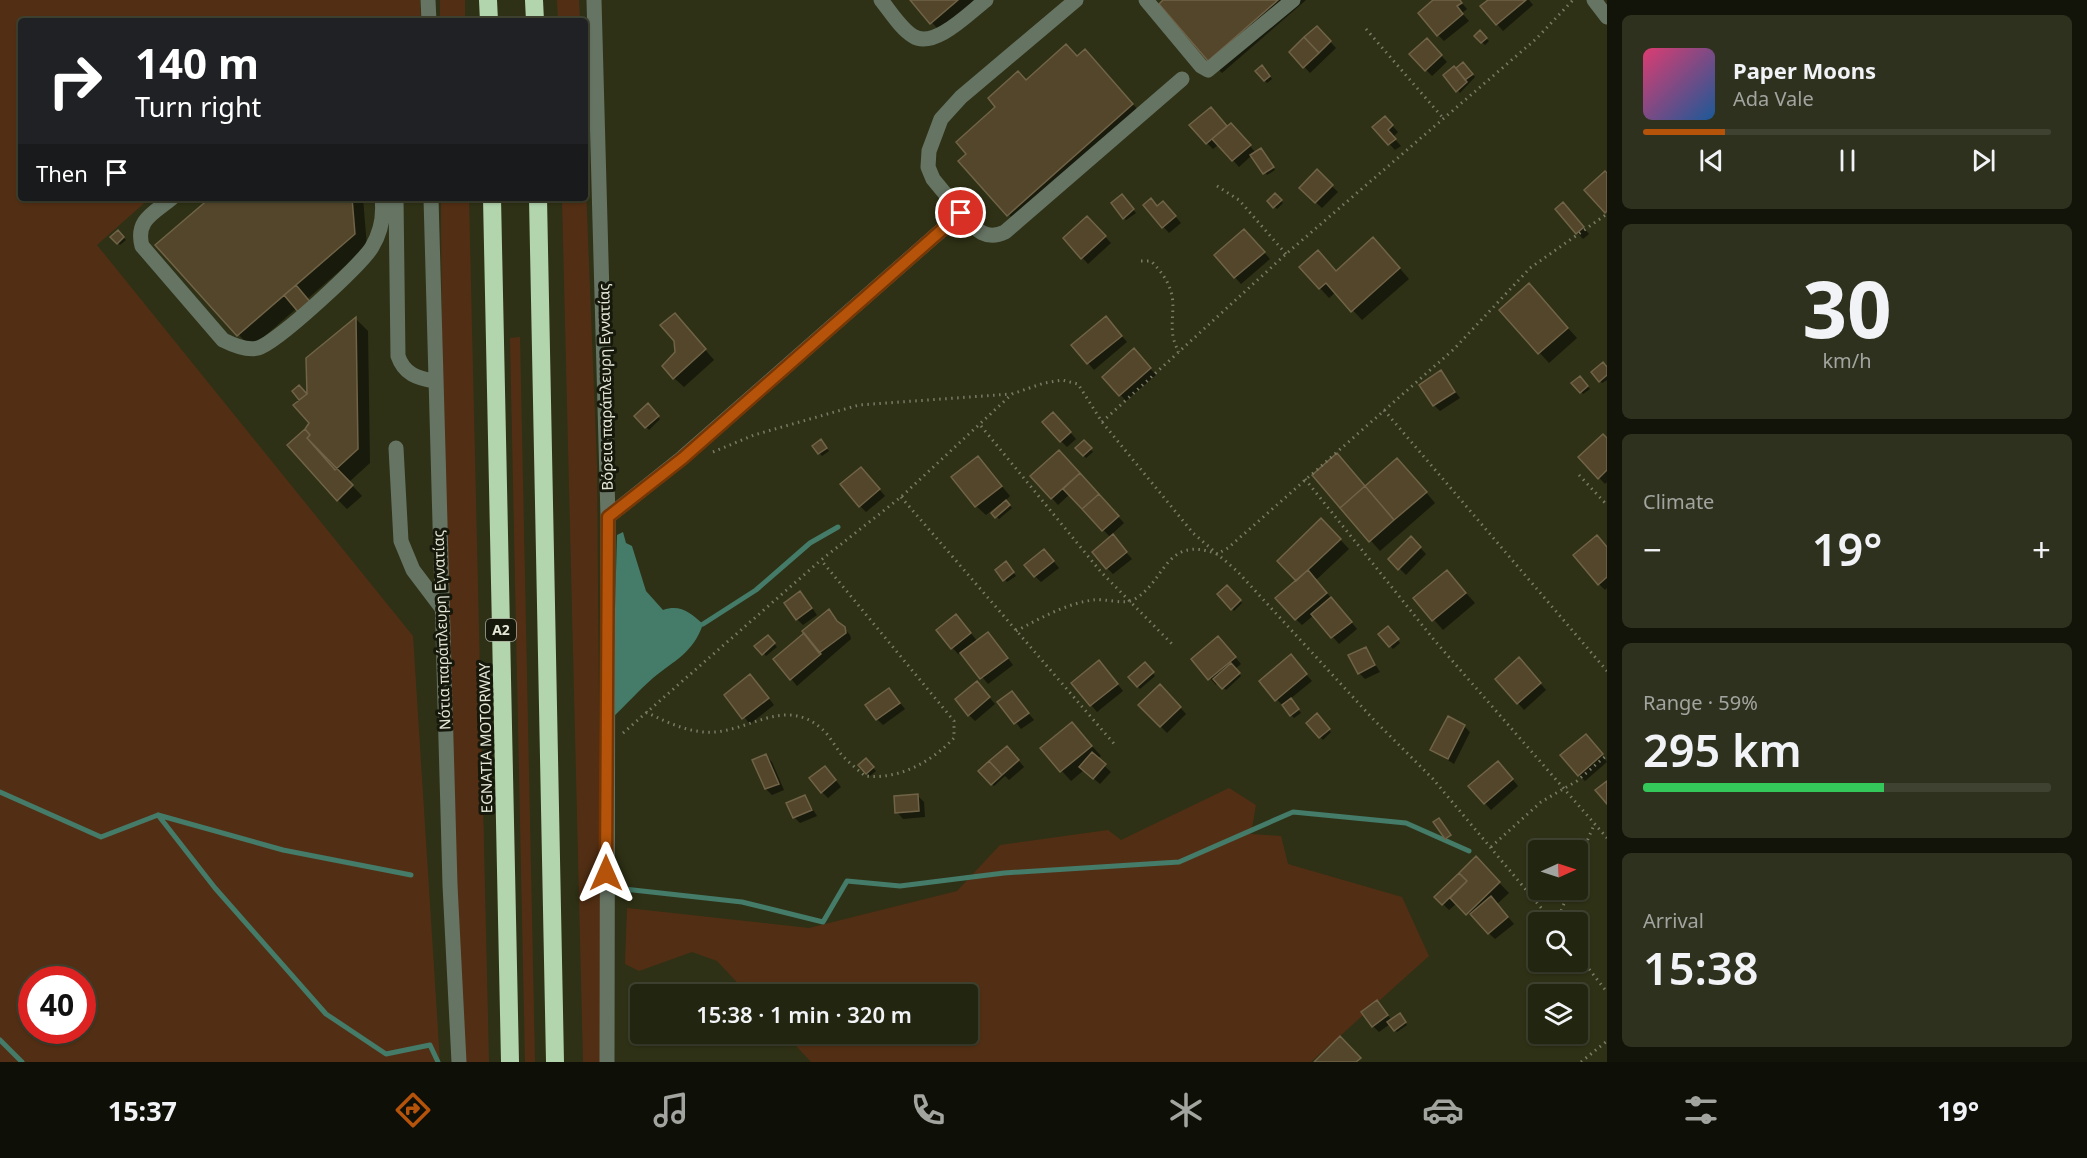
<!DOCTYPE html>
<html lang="en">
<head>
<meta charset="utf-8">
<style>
  :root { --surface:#222510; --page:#2e311e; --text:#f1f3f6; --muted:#a2a59f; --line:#3f4230; --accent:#b45309 }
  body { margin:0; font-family:"Noto Sans",sans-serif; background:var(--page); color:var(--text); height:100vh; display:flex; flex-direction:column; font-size:22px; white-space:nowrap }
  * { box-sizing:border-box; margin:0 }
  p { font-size:20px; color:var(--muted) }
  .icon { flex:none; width:33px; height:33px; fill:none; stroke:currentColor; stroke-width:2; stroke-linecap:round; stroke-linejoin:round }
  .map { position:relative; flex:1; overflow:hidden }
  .drawer { display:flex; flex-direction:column; gap:15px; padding:15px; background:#131409; width:480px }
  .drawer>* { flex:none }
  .banner { position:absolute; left:18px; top:18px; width:570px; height:183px; border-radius:6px; box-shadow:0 2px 4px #0004,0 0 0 2px var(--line); background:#202124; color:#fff; overflow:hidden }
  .needle { width:39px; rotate:87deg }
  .controls { position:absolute; left:1528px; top:840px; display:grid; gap:12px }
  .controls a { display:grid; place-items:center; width:60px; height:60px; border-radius:6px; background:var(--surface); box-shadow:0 2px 4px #0004,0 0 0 2px var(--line); font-size:30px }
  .speed { position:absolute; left:18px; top:966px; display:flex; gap:12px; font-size:30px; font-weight:700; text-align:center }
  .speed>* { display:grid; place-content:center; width:78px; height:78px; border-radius:50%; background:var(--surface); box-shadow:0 2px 4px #0004,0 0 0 2px var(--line); line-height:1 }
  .speed .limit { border:9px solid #d22; background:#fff; color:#111 }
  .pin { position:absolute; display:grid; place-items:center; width:51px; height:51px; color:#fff; margin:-26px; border:3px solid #fff; border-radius:50%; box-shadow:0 2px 6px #0007 }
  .me { position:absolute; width:66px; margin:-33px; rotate:0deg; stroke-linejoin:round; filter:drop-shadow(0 0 4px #0008) }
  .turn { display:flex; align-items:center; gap:21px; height:126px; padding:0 18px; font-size:27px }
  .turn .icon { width:78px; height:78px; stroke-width:2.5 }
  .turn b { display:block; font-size:42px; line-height:51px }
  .then { display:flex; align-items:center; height:57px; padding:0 18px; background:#0003; gap:12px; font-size:22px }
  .big { font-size:45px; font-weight:600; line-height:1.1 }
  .drawer .widget { flex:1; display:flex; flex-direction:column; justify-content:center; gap:9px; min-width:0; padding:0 21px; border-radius:9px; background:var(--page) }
  .drawer .dial { align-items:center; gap:0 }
  .dial b { font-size:78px; line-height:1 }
  .song { display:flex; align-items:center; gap:18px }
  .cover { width:72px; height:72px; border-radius:9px; background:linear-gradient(135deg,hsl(340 70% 55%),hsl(210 70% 35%)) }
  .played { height:6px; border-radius:3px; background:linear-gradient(90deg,var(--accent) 20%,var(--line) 20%) }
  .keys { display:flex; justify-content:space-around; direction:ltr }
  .heat { display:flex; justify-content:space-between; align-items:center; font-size:33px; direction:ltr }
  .charge { height:9px; border-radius:4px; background:linear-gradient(90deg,#34c759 59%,var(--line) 0) }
  .trip { position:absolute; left:630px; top:984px; width:348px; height:60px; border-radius:6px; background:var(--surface); box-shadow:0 2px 4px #0004,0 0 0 2px var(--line); font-weight:600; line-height:60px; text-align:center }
  .tabs { display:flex; height:96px; justify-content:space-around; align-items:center; background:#0e0f06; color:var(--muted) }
  .tabs .icon { width:42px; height:42px }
  .tabs .current { color:var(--accent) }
  .tabs b { font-size:27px; color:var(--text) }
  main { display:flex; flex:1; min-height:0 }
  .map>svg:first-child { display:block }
</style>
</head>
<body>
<main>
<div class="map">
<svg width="1607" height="1062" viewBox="0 0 1607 1062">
  <rect width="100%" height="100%" fill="#2e3115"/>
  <path fill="#522f14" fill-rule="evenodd" d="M0 0H420L421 18 390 21H21V198H150L97 245 413 636 440 1062H0ZM32 980H82V1030H32Z
    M440 0H465V21H440Z
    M557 0H579L580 21H558Z
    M585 163 597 466 602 1062H583L562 198H585Z
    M441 198H469L489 1062H464C450 774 442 486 441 198Z
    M520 337 535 1062H525L510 338Z
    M1229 788 1256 805 1251 834 1281 836 1288 864 1402 897 1429 956 1311 1062H811L785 1034H968V994H748L717 961 692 952 639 971 625 964 627 908 809 928 957 891 1000 845 1108 830 1121 840Z"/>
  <path fill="#447b69" d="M623 532 626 543 632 546 646 591 663 610C681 604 690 613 703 624 693 653 675 660 653 678 639 690 626 705 612 718L617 535Z"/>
  <path fill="#0007" d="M912 0H985L944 36Z
    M1165 0H1306L1222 73 1209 60Z
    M1436 0H1459L1467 9 1462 13 1469 21 1444 41 1438 35Z
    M1490 0H1529L1533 5 1503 31 1482 7Z
    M1317 28 1336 48 1310 73 1291 52Z
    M1480 32 1489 41 1485 45 1476 36Z
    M1427 40 1447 62 1432 76 1411 54Z
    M1077 58 1098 64 1145 118 1021 228 960 161 1027 81Z
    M1463 64 1475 77 1460 93 1445 76Z
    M1262 67 1272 79 1267 83 1257 71Z
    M1217 115 1227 127 1237 131 1256 153H1263L1275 170 1267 175 1252 155 1239 167 1219 144 1213 149 1207 143Z
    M1385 118 1398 132 1393 137 1401 146 1395 150 1374 127Z
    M1317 172 1338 192 1322 208 1301 188Z
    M1275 195 1283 203 1277 209 1269 201Z
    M212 198H363L367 247 251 348 157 245Z
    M1124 199 1136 213 1126 220 1124 218Z
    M1145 206 1169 209 1181 223 1169 233Z
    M1557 210H1569L1589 234 1583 239Z
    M1087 218 1111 243 1088 264 1065 238Z
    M118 232 126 240 120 245 112 237Z
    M1250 237 1270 259 1241 284 1216 256Z
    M1383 249 1409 279 1362 320 1336 292 1329 298 1320 288 1336 272Z
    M1538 295 1577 338 1549 363 1501 310Z
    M356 319 368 331 370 463 349 482 362 496 347 509 338 500 311 423 294 391 302 389 308 398Z
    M684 325 714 360 684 387 674 378 676 353Z
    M1112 325 1127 342 1094 370 1074 346Z
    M1140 357 1156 375 1126 401 1104 377Z
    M1607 369V380L1602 383 1600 381Z
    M1441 372 1460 398 1440 411 1434 405Z
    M1580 378 1590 389 1583 394 1574 383Z
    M648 405 660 419 649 430 636 416Z
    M1059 420 1076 439 1067 447 1061 441Z
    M1607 440V482L1605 484 1580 457Z
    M1084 442 1093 452 1086 458 1077 448Z
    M823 444 829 451 822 456 814 446Z
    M978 458 1010 496 1005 501 1012 508 999 519 993 513 1002 506 1000 504 986 515 976 506Z
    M1065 458 1124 523 1111 535 1132 559 1113 574 1107 568 1111 538 1070 494 1058 505 1032 476Z
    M1407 470 1435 503 1380 551 1314 476 1366 488Z
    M867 475 885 496 866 512 860 506Z
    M1331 530 1349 549 1316 580 1357 629 1339 644 1314 615 1302 625 1296 619 1298 581Z
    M1411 538 1426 554 1406 575 1390 559Z
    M1607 548V588L1605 590 1599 584Z
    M1050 557 1059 568 1041 582 1035 576Z
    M1008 566 1016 576 1007 582 997 570Z
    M1447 572 1475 603 1443 630 1415 598Z
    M1227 587 1242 603 1234 611 1219 595Z
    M806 599 817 615 803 625 797 619Z
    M829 611 850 635 851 639 797 686 775 659Z
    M962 622 977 641 994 640 1013 665 988 684 962 652 958 654 938 631Z
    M1387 628 1400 643 1393 649 1380 634Z
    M768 637 777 647 766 656 757 646Z
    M1224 644 1241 664 1235 669 1241 676 1226 690 1218 683 1216 685 1193 659Z
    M1365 648 1380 672 1365 679 1359 673Z
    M1294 661 1312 681 1290 699 1301 713 1294 718 1261 682Z
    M1145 664 1155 676 1140 689 1130 677Z
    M1525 666 1546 690 1524 710 1497 679Z
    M1105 668 1123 691 1097 712 1073 683Z
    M756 682 774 705 750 724 726 695Z
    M1160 686 1186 714 1167 733 1140 705Z
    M889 690 905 709 883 725 877 719Z
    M983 690 995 704 975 721 969 715Z
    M1012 693 1034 720 1021 729 1000 702Z
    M1317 716 1331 732 1323 740 1308 723Z
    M1072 724 1101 756 1097 759 1111 772 1100 784 1084 770 1071 781 1042 749Z
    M1464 726 1470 732 1454 764 1432 750Z
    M1592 742 1607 762 1585 781 1579 775Z
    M1013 754 1024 767 1009 780 1005 776 994 786 980 771Z
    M766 756 772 762 784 790 772 795 766 789Z
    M866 760 876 771 870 776 860 765Z
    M1504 769 1518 786 1491 810 1470 786Z
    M831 774 841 787 828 798 822 792Z
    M918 796 924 802 925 817 903 819 897 812Z
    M805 797 817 816 800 823 794 817Z
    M1476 859 1509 893 1497 904 1514 924 1495 939 1457 903 1449 910 1436 897Z
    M1383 1008 1392 1021 1402 1018 1407 1025 1397 1032 1390 1024 1379 1032 1373 1026Z"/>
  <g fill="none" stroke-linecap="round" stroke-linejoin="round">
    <path stroke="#447b69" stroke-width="5" d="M703 624 756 590 810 543 838 527
      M0 792 101 837 158 815 283 850 411 875
      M158 815 215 888 326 1014 386 1054 430 1045 438 1062
      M624 889 742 902 823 922 847 881 900 886 1004 873 1179 862 1293 812 1406 823 1469 851
      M0 1040 22 1062"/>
  </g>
  <path fill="#53462b" stroke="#706347" stroke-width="1.5" d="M910 0H958L930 24Z
    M1163 0H1278L1208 61 1159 4Z
    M1433 0H1460L1462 3 1457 6 1463 14 1437 36 1418 13Z
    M1488 0H1526L1496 25 1480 6Z
    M1317 26 1331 41 1319 53 1304 37Z
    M1480 30 1487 38 1481 43 1474 36Z
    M1304 37 1319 53 1303 68 1289 52Z
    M1427 38 1442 55 1425 71 1409 54Z
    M1066 44 1077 56 1085 49 1133 104 1007 216 958 161 966 154 956 142 995 107 988 98 1018 71 1026 80Z
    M1463 62 1473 74 1465 80 1456 68Z
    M1262 65 1270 76 1264 81 1255 71Z
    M1454 66 1467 82 1456 92 1443 75Z
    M1211 107 1227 126 1206 144 1189 125Z
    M1385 116 1393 125 1388 130 1396 139 1388 145 1372 127Z
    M1231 123 1251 145 1232 161 1212 139Z
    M1261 148 1274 167 1263 174 1250 155Z
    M1317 169 1333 185 1315 203 1299 188Z
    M1605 171 1607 173V211L1605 213 1584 190Z
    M1275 193 1282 200 1273 208 1267 201Z
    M1122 194 1134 209 1123 219 1111 203Z
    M210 198H352L355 234 237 336 155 245Z
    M1151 198 1157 206 1163 201 1176 216 1162 228 1143 205Z
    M1563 202 1584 227 1576 234 1555 209Z
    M1087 216 1106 236 1081 259 1063 238Z
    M1244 229 1265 252 1234 278 1214 255Z
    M118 230 124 237 117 244 110 237Z
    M1373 237 1400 268 1351 312 1326 283 1319 289 1299 267 1318 250 1336 271Z
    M1529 283 1568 328 1538 354 1499 310Z
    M296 285 311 303 299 313 284 295Z
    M675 313 706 349 673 379 662 366 675 352 674 341 660 325Z
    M1106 316 1122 336 1087 364 1071 345Z
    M356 317 358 449 335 470 307 438 310 435 305 429 309 423 293 405 307 394 306 358Z
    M1134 348 1151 368 1119 396 1102 377Z
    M1603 362 1607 367V375L1599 382 1591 372Z
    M1441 370 1455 392 1433 406 1419 385Z
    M1580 376 1588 386 1580 393 1571 383Z
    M299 385 307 394 299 400 292 391Z
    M648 403 659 416 645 428 634 416Z
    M1053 412 1071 432 1060 442 1042 422Z
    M305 429 310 435 307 438 353 485 337 501 287 445Z
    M1603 434 1607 438V470L1598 479 1578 457Z
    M821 439 827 448 818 454 812 446Z
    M1084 440 1092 448 1083 456 1075 448Z
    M1059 450 1080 473 1051 499 1030 476Z
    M1337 453 1365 486 1340 508 1312 475Z
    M978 456 1002 486 975 507 951 477Z
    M1397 458 1427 492 1394 520 1365 486Z
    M861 467 880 489 859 507 840 484Z
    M1080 473 1099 494 1082 509 1063 489Z
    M1365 486 1394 520 1369 542 1340 508Z
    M1099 494 1119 516 1102 531 1082 509Z
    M1006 500 1010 505 995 518 991 513Z
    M1321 518 1341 539 1296 581 1277 561Z
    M1113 534 1127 552 1106 569 1092 552Z
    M1597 535 1607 547V577L1598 585 1573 555Z
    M1411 536 1421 547 1398 570 1388 559Z
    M1044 549 1054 561 1034 577 1024 565Z
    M1006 561 1014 572 1003 581 995 570Z
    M1308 570 1327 593 1295 620 1275 598Z
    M1447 570 1466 593 1432 621 1413 598Z
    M1227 585 1241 600 1231 610 1217 594Z
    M800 591 812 608 796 620 784 603Z
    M1331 597 1352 622 1331 638 1311 614Z
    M829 609 837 621 845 627 846 633 819 653 802 631Z
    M956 614 971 633 951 649 936 630Z
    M1388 626 1399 639 1389 647 1378 634Z
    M988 632 1008 658 980 679 960 653Z
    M804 633 821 654 790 680 773 659Z
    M768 635 775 643 762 655 754 646Z
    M1218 636 1236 657 1208 680 1191 659Z
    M1366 647 1375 665 1358 674 1348 655Z
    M1291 654 1307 674 1275 701 1259 681Z
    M1519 657 1541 683 1517 704 1495 679Z
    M1099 660 1118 684 1090 706 1071 683Z
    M1145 662 1154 672 1137 687 1128 677Z
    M1231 663 1240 673 1222 689 1213 679Z
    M750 674 769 698 742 719 724 695Z
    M977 681 990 697 968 716 955 699Z
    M1160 684 1181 707 1160 727 1138 705Z
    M889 688 900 703 876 720 865 705Z
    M1012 691 1029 713 1014 724 997 702Z
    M1291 698 1299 709 1290 716 1282 705Z
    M1317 713 1330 729 1319 738 1306 723Z
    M1448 716 1465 725 1448 759 1430 750Z
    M1072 722 1092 746 1060 772 1040 748Z
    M1586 734 1603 754 1578 776 1560 755Z
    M1007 746 1019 760 1002 775 989 761Z
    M1092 752 1106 764 1093 779 1079 767Z
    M766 754 779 784 765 789 752 760Z
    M866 758 874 767 866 774 858 765Z
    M989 761 1002 775 991 785 978 771Z
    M1498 761 1513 779 1484 804 1468 786Z
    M825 766 836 780 821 793 809 778Z
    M1607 781V804L1595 790Z
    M918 794 919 811 895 813 894 796Z
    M805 795 812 810 793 818 786 803Z
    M1439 818 1451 835 1445 839 1433 822Z
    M1476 856 1500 882 1466 915 1450 898 1467 881 1459 873Z
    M1459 873 1467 881 1442 905 1434 897Z
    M1491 896 1508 917 1488 934 1470 914Z
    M1377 1000 1388 1015 1372 1027 1361 1012Z
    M1400 1013 1406 1022 1394 1031 1387 1022Z
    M1340 1036 1361 1058 1356 1062H1314Z"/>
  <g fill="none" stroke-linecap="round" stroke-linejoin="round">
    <path stroke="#797c65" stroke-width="3" stroke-dasharray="1.5 4.5" stroke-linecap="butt" d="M1366 29 1443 118
      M1217 186 1239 200 1286 254
      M1141 261H1151C1191 301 1160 319 1179 352
      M1384 410 1607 671
      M1102 422 1286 254 1536 39 1573 0
      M981 426 1101 572 1172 644
      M713 452 754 435 859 405 1011 394
      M1579 475 1607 505
      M1305 479 1435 641 1607 838
      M901 497 1116 746
      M1016 631C1041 618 1065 604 1093 600 1104 598 1124 605 1133 600 1166 583 1164 534 1217 554L1228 548 1454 349 1530 268 1607 214
      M646 712C664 721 683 730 703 732 746 736 783 694 822 729 829 735 835 746 841 754 848 762 857 769 865 776 899 780 931 762 954 738V721L821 560
      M623 733 821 560 901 497 1012 394 1044 383 1062 380 1078 384 1102 422 1193 533 1237 571 1374 720 1433 779 1553 922
      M1491 847 1541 802 1577 781 1607 755
      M1578 862 1594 825
      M1557 922 1569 890
      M1578 955 1607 992
      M1581 1062 1607 1041"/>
    <path stroke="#667464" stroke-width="15" d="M428 0 429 21
      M594 0 608 517 607 1062
      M881 0C890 11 901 29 913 36 934 50 970 12 986 0
      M1146 0 1201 66 1208 70 1293 0
      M1594 0 1607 17
      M172 198C154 213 135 220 142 246L223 340C233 345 247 351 258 348 277 343 362 264 372 247 381 232 384 215 382 198
      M396 198 398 356C404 374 417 378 434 381
      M431 198 450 885 459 1062
      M961 213C974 227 984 242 1005 232L1182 79
      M396 448 401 541 413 570 441 607
      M608 517 683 457 961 213 933 179 928 167 929 151 941 119 961 97 1076 0"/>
    <path stroke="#b2d5ae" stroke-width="18" d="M488 0 489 21
      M534 0 535 21
      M492 198 510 1062
      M538 198 555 1062"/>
  </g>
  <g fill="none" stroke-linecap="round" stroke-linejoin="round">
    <g stroke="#753606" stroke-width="15">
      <path id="route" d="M606 873 608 517 683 458 961 213"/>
    </g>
    <use href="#route" stroke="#b45309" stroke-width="10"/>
  </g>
  <g text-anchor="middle" stroke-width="6" stroke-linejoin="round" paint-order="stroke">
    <rect fill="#16180c" stroke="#a7aa9a" stroke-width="1.5" x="486" y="619" width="30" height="22" rx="4.5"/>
    <g font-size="14" font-weight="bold" fill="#e5e8d7">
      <text x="501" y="635">Α2</text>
    </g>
    <g font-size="15" fill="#e5e8d7" stroke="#16180c">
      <text transform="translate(606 387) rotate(-91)" y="5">Βόρεια παράπλευρη Εγνατίας</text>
      <text transform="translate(442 630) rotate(-92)" y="5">Νότια παράπλευρη Εγνατίας</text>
      <text transform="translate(486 738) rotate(-91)" y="5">EGNATIA MOTORWAY</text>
    </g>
  </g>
</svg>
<div class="controls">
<a><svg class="needle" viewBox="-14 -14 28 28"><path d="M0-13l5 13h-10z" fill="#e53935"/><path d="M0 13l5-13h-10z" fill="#a2a59f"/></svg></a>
<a><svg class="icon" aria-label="search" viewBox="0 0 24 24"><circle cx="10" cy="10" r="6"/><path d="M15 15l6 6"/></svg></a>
<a><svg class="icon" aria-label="layers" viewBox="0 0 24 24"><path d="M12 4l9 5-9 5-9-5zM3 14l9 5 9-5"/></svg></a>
</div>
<div class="speed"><div class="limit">40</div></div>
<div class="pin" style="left:961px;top:213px;background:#d93025"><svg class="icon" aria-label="arrive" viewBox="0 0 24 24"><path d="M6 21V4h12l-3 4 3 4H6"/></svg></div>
<svg class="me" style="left:606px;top:873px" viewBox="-20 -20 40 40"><path d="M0-17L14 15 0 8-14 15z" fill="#b45309" stroke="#fff" stroke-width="4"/></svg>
<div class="trip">15:38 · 1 min · 320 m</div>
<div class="banner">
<div class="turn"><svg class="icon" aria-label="right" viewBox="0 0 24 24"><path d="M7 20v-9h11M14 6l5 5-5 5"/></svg><div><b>140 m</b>Turn right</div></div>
<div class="then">Then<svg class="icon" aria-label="arrive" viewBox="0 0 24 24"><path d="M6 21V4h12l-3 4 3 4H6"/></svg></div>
</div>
</div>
<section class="drawer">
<div class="widget">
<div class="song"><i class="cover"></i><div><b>Paper Moons</b><p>Ada Vale</p></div></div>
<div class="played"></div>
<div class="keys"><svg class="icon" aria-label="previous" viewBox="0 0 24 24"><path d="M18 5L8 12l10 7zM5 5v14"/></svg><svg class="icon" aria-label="pause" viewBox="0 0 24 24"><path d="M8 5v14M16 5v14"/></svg><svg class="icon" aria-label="next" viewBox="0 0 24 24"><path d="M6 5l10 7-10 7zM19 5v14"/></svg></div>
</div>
<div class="widget dial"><b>30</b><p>km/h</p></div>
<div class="widget"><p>Climate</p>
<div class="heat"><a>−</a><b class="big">19°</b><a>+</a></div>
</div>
<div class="widget"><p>Range · 59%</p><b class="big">295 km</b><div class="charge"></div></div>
<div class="widget"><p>Arrival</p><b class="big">15:38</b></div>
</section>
</main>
<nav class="tabs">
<b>15:37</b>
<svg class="icon current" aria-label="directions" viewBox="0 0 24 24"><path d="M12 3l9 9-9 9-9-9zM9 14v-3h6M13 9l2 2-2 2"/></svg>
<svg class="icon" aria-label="music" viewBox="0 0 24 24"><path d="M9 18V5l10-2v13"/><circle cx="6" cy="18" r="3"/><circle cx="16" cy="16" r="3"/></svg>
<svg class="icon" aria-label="phone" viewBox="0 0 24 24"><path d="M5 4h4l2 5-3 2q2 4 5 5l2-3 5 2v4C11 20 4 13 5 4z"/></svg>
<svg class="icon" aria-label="climate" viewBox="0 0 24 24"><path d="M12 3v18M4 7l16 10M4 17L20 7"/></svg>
<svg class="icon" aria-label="car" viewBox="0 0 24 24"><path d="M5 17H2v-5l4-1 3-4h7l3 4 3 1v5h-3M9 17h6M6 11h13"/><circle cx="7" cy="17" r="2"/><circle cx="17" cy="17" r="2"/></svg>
<svg class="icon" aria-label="filters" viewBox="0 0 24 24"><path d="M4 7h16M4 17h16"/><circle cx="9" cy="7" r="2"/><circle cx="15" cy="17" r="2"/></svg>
<b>19°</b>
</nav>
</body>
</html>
